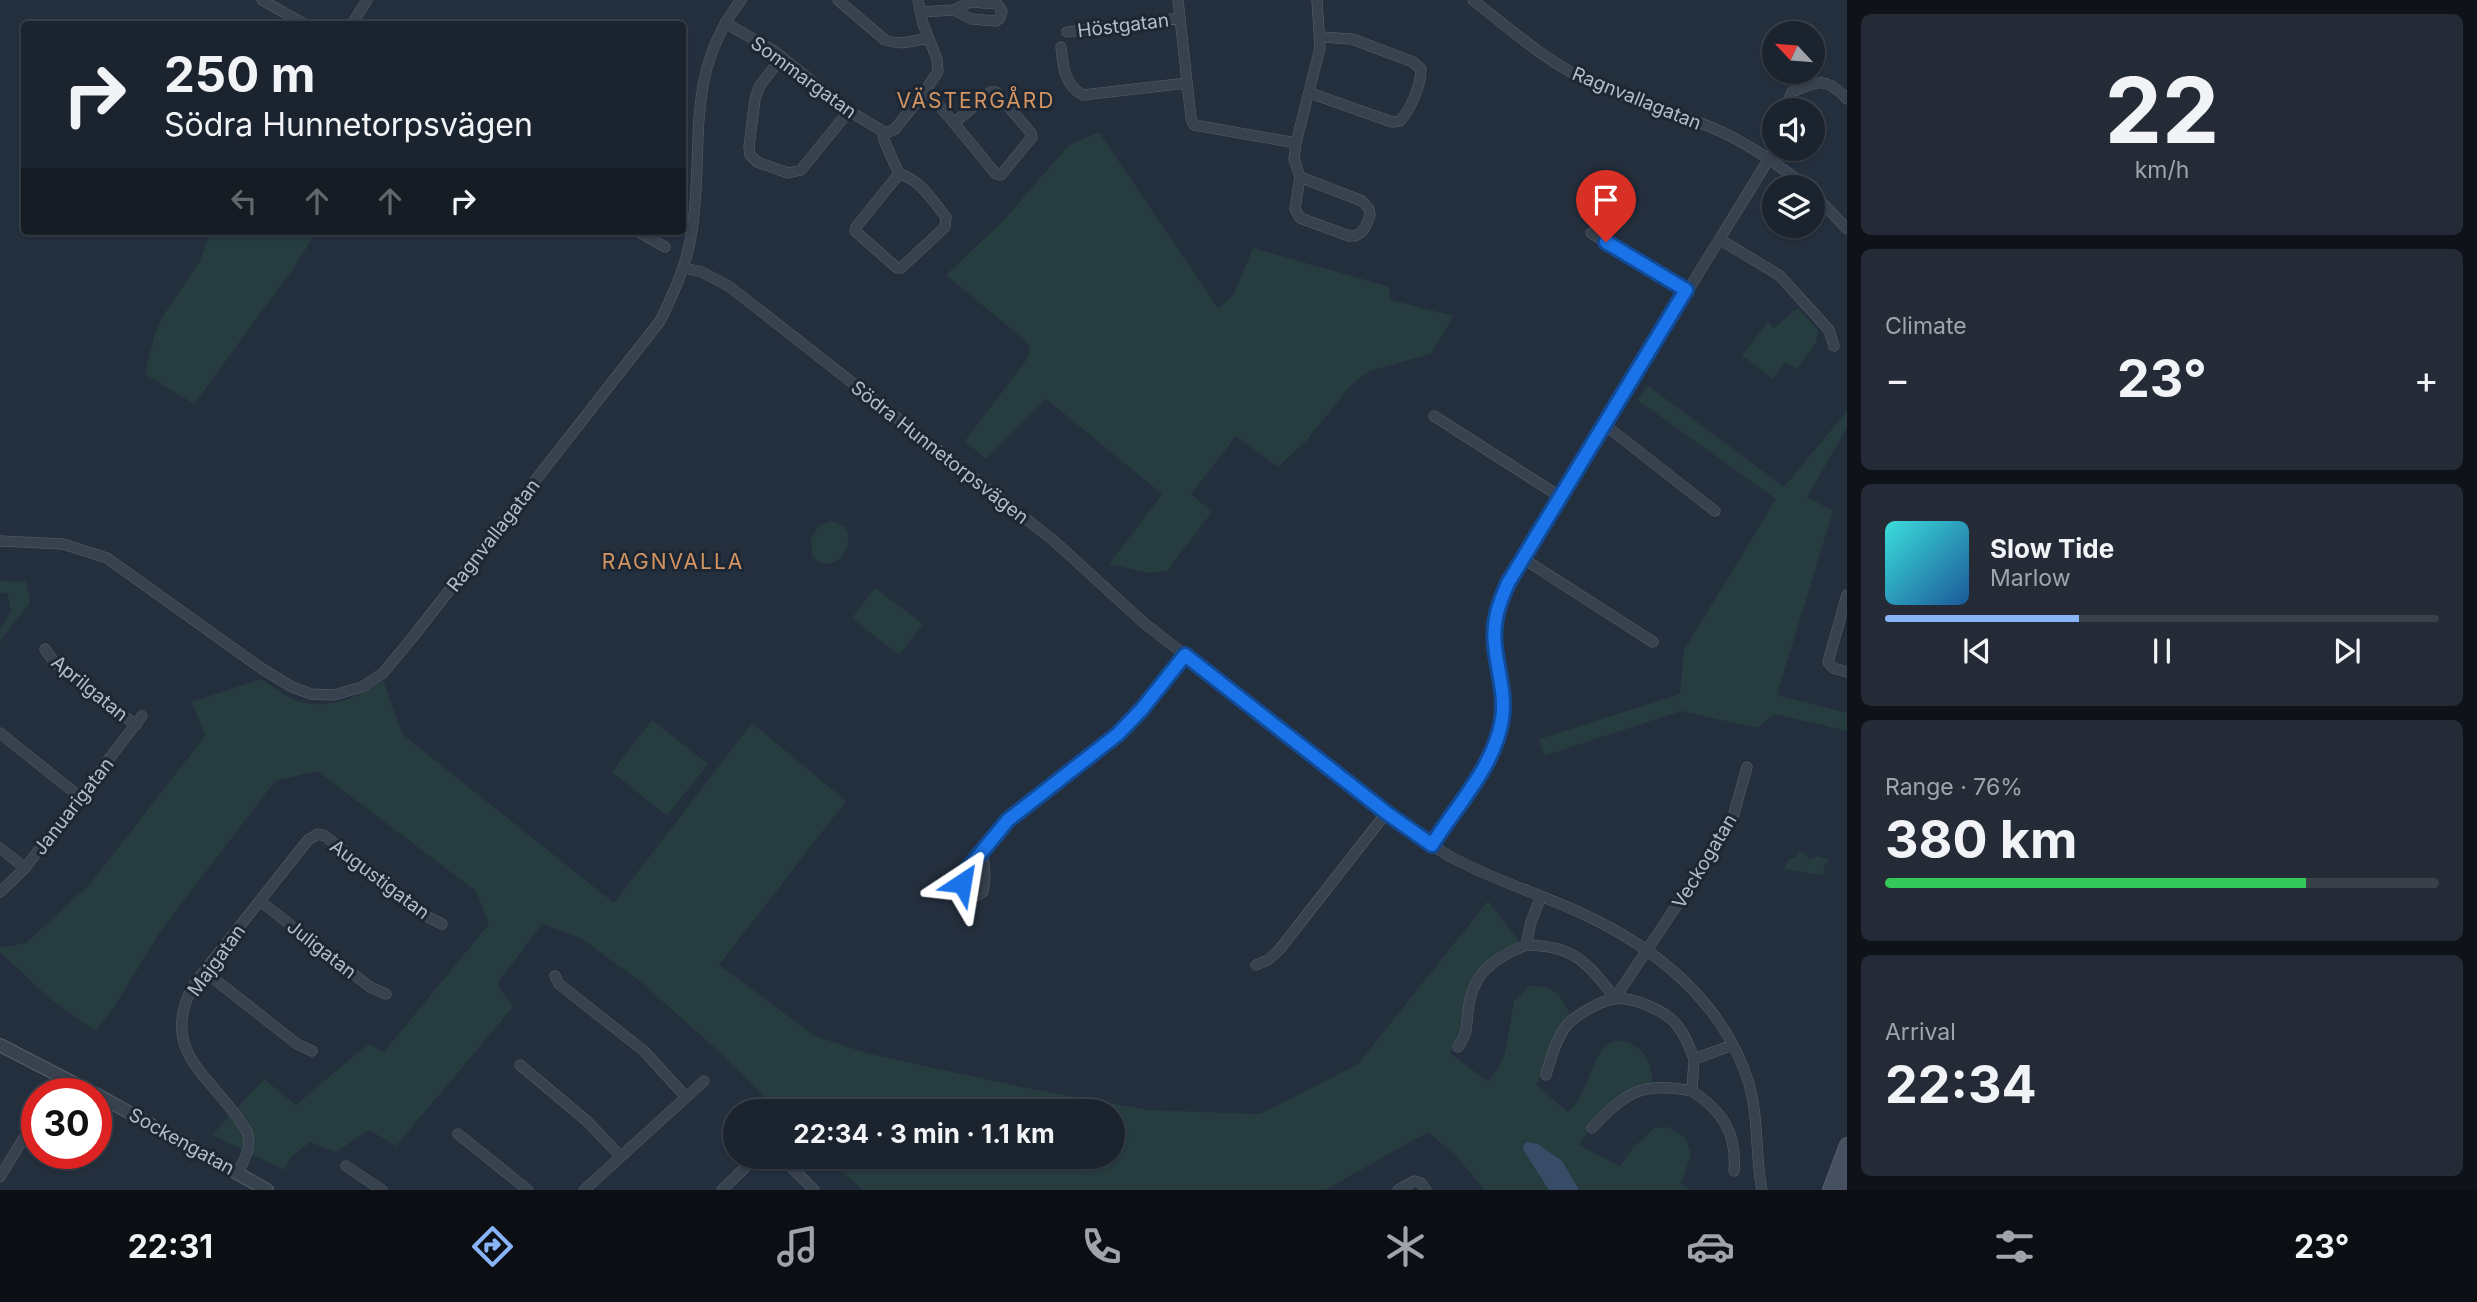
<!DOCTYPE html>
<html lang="en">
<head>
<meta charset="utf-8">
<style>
  :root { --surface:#1b232e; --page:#242b36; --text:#f1f3f6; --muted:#a0a4aa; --line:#39404a; --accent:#8ab4f8 }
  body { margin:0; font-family:Inter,sans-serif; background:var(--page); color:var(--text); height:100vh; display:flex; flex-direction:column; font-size:26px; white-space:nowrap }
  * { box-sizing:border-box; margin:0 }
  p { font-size:23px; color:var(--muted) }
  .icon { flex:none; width:38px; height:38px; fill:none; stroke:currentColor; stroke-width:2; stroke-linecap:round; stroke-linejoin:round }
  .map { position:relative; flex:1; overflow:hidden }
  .drawer { display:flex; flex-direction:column; gap:14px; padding:14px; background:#0f1319; width:630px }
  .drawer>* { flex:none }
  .hud { position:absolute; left:21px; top:21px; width:665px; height:214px; border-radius:7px; box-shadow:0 2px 5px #0004,0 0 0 2px var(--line); background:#1b232e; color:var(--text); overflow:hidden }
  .needle { width:46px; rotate:296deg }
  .fabs { position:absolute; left:1762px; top:21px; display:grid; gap:14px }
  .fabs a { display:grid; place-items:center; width:63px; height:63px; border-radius:50%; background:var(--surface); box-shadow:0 2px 5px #0004,0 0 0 2px var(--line); font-size:35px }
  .speed { position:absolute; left:21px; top:1078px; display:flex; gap:14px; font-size:35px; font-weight:700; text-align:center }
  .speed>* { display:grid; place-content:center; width:91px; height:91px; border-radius:50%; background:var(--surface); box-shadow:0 2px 5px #0004,0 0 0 2px var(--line); line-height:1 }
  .speed .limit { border:10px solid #d22; background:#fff; color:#111 }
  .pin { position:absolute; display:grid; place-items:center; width:60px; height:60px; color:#fff; margin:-72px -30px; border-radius:50% 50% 50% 0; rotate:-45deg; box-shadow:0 0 7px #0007 }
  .pin .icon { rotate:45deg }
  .me { position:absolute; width:77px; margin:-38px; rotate:33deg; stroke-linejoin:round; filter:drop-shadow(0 0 5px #0008) }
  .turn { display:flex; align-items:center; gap:24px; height:147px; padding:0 28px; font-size:32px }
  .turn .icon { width:91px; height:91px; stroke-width:2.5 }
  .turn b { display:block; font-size:49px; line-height:60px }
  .lanes { display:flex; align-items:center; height:66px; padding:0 28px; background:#0003; justify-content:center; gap:35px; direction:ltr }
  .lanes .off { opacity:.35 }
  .big { font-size:52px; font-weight:700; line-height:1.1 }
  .drawer .tile { flex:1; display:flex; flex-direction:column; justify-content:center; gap:10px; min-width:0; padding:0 24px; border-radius:10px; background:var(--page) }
  .drawer .dial { align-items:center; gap:0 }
  .dial b { font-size:91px; line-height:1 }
  .song { display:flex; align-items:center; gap:21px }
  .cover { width:84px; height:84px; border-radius:10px; background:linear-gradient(135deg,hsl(180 70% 55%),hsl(210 70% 35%)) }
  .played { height:7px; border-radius:4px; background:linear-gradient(90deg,var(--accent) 35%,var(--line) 35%) }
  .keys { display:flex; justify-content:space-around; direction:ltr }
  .heat { display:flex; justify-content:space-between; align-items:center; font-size:38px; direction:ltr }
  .charge { height:10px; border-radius:5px; background:linear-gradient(90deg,#34c759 76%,var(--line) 0) }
  .trip { position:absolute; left:723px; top:1099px; width:402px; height:70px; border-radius:35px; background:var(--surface); box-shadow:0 2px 5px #0004,0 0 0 2px var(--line); font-weight:700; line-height:70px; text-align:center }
  .dock { display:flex; height:112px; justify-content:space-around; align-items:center; background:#0b0e12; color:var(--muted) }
  .dock .icon { width:49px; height:49px }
  .dock .selected { color:var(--accent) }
  .dock b { font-size:32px; color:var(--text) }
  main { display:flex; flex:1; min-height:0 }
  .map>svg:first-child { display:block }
</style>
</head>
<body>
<main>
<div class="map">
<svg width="1847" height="1190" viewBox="0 0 1847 1190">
  <rect width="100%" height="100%" fill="#242f3e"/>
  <path fill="#263c3f" d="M1099 132 1218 308 1234 294 1253 248 1383 285 1389 288 1391 300 1454 316 1431 354 1369 371 1352 384 1306 441 1278 467 1236 436 1191 494 1212 512 1167 571 1148 573 1109 564 1162 494 1046 399 986 459 965 441 1027 359 1030 349 1026 341 946 275 1003 221 1068 146Z
    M211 231H320L310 242 293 269 194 404 145 374 155 334 161 319 200 261Z
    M1798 308 1818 330 1816 343 1797 369 1785 363 1772 379 1742 355 1768 322 1774 328Z
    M1647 385 1784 487 1847 411V428L1807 497 1833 511 1777 695 1847 713V731L1775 714 1757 728 1681 711 1544 756 1539 739 1680 694 1684 650 1776 499 1637 400Z
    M832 521 845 527C857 550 832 577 812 556L811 539 819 525Z
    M0 580 11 582 26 581 30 603 0 641V629L11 611 7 593H0Z
    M875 588 923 624 899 655 852 618Z
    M261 679C272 686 287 698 300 702 330 710 359 697 383 680L402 734 614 903 752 723 846 801 719 965 815 1036 870 1054 1021 1087 1148 1110 1260 1114 1358 1064 1488 901 1520 943 1500 951 1482 967 1462 1032 1450 1053 1488 1082 1497 1070 1505 1053 1514 1001 1529 986C1556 986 1560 994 1571 1017L1536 1085 1568 1112C1575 1105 1580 1098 1584 1089 1592 1072 1601 1027 1633 1045 1649 1054 1650 1065 1653 1082 1616 1092 1600 1115 1579 1145L1620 1166 1633 1148 1654 1128 1668 1127 1686 1138 1691 1155 1681 1184 1690 1190H1485L1455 1155 1428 1132 1325 1190H863L825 1157H1113V1111H779L715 1048 642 983 581 938 542 924 497 984 513 1007 396 1146 369 1130 336 1152 310 1142 291 1157 284 1170 212 1135 264 1079 296 1105 368 1044 384 1052 489 924 476 891 317 771 275 781 160 932 113 1009 95 1031 49 998 0 952V948L26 943 90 884 205 736 192 702Z
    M652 720 708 764 667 816 612 772Z
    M1798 852H1803L1810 860 1817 856 1828 859V863L1823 866 1825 872 1821 875 1784 869 1789 859 1796 857Z"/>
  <path fill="#394c67" d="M1526 1142 1538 1144 1562 1161 1579 1190H1549L1524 1151 1523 1146Z"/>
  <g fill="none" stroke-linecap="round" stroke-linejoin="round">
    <g stroke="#565f6c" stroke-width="11">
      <path id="minor" d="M262 0 304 24
        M838 0 885 40C900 46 913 41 928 38
        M1178 0 1191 118 1194 125 1296 143 1320 48 1317 0
        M1473 0C1514 33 1552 66 1601 87 1641 104 1683 114 1722 132 1752 146 1780 166 1807 187
        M920 12 954 10 971 19 996 21 1000 18 1002 11 997 4 970 2 954 10
        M725 23 773 50 849 111 886 133 895 129 926 90 938 71 937 59 923 24 918 0
        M352 24 367 0
        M1067 32 1180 18
        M1061 47C1063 66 1064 85 1083 95L1187 83
        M782 57 759 87 755 99 749 147 750 155 757 162 788 173 801 170 849 111
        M926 90 954 123 991 92H996L1031 133 1032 137 1001 175 996 174 954 123
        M1310 93 1392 122 1400 121C1411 109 1421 85 1421 69L1413 62 1352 39 1321 37
        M1784 110 1792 92C1818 80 1827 77 1847 99
        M883 133 884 140 899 174 856 227 855 231 897 268H901L945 227 946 217C933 201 920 179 899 174
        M1296 143 1294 159 1300 177 1295 209 1300 218 1349 236C1363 237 1366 226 1370 215L1369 209 1362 201 1300 177
        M1813 193 1847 229
        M637 231 665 247
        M1591 233 1686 290
        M1719 239 1779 275 1829 330 1834 346
        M684 268 702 272 730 287 1053 540 1144 623 1415 834C1427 842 1439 850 1451 857 1493 880 1540 894 1583 914 1657 948 1725 1004 1749 1084 1759 1119 1755 1155 1762 1190
        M1434 416 1559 496
        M1605 425 1715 511
        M0 541 63 544 107 558 261 668 292 687 311 694 334 695 362 687 383 673 412 638 660 321C675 291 687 263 692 231 705 144 683 76 741 0
        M1522 558 1653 642
        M1847 595 1828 662 1833 668 1847 672
        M45 649 54 662 136 725
        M0 733 80 797
        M1432 845C1456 806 1495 766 1502 719 1506 694 1497 670 1495 645 1493 623 1499 603 1508 583L1775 149
        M0 848 25 868
        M983 852 985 879 983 892 976 896 966 890 962 879 987 844 1008 820 1118 734 1142 709 1185 655
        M0 892 25 868 142 716
        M260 901 370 987 386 994
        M1526 945C1576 946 1586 962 1615 998L1731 824 1747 767
        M1256 965 1268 960 1279 950 1387 812
        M204 971 297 1044 312 1051
        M555 976 559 984 644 1051 686 1097
        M1458 1047C1468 1032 1466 1029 1468 1011 1472 974 1493 958 1526 945L1531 922 1541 896
        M520 1065 588 1122 620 1156
        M1546 1075C1551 1058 1556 1039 1567 1025 1576 1015 1600 1001 1614 999 1632 996 1666 1011 1677 1025 1685 1035 1690 1047 1694 1059L1733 1045
        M1692 1091C1723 1111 1737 1134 1734 1171
        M50 1094 61 1076
        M1592 1128C1626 1092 1642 1081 1692 1091L1694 1059
        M458 1134 528 1190
        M781 1157 814 1190
        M346 1166 382 1190
        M238 1172C245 1159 252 1147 247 1132 217 1078 155 1055 194 984L308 840 318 834 325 836 428 917 442 924
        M0 1177 37 1116
        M584 1190 704 1081
        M722 1190 756 1157
        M1398 1190 1414 1181 1421 1183 1426 1190"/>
    </g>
    <g stroke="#565f6c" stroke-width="14">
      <path id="tertiary" d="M0 1045 95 1094
        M96 1094 267 1190"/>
    </g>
    <g stroke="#565f6c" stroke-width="16">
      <path id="secondary" d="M1830 1190 1847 1145
        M1842 1190 1847 1173"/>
    </g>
    <use href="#minor" stroke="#38414e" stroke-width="10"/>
    <use href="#tertiary" stroke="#38414e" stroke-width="12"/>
    <use href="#secondary" stroke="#465061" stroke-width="14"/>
  </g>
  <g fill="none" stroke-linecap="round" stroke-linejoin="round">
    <g stroke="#114b97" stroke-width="18">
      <path id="route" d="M962 883 966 871 1008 820 1118 734 1142 709 1185 655 1388 814 1432 845C1456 806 1495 766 1502 719 1506 694 1497 670 1495 645 1492 623 1499 603 1508 583L1686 290 1606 242"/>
    </g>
    <use href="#route" stroke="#1a73e8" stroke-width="12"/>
  </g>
  <g text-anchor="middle" stroke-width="6" stroke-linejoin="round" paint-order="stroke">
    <g font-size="19" fill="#b4bcc9" stroke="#1d2633">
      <text transform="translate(1123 25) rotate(-7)" y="7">Höstgatan</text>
      <text transform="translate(804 77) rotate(36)" y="7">Sommargatan</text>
      <text transform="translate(1637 98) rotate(22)" y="7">Ragnvallagatan</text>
      <text transform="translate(940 452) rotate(38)" y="7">Södra Hunnetorpsvägen</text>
      <text transform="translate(493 535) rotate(-52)" y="7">Ragnvallagatan</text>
      <text transform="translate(90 688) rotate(39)" y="7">Aprilgatan</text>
      <text transform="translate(73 806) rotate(-52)" y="7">Januarigatan</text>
      <text transform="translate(1704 861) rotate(-59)" y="7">Veckogatan</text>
      <text transform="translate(380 879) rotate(37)" y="7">Augustigatan</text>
      <text transform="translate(322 949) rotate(38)" y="7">Juligatan</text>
      <text transform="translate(216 960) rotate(-54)" y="7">Majgatan</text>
      <text transform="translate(182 1141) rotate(29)" y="7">Sockengatan</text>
    </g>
    <g font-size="21" letter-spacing="2" fill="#d59563" stroke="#1d2633">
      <text x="976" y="108">VÄSTERGÅRD</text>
      <text x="673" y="569">RAGNVALLA</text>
    </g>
  </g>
</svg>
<div class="fabs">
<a><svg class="needle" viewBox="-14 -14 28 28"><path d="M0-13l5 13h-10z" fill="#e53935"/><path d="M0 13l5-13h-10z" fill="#a0a4aa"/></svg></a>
<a><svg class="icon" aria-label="sound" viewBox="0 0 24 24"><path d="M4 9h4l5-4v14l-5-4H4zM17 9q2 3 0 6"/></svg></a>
<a><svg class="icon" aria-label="layers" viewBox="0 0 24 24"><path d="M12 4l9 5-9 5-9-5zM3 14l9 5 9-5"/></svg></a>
</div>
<div class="speed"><div class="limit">30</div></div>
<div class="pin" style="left:1606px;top:242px;background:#d93025"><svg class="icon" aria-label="arrive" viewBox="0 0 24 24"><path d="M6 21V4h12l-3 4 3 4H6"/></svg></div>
<svg class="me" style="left:962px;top:883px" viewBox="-20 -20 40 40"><path d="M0-17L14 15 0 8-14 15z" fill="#1a73e8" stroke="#fff" stroke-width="4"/></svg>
<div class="trip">22:34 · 3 min · 1.1 km</div>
<div class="hud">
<div class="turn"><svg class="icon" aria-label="right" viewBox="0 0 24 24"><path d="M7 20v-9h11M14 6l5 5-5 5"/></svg><div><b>250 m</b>Södra Hunnetorpsvägen</div></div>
<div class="lanes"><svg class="icon off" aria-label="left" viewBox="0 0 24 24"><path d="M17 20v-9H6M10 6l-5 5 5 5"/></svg><svg class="icon off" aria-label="ahead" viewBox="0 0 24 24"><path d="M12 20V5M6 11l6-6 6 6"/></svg><svg class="icon off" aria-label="ahead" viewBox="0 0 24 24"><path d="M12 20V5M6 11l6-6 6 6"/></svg><svg class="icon" aria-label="right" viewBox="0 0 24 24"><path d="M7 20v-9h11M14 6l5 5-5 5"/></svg></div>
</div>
</div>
<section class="drawer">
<div class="tile dial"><b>22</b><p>km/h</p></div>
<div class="tile"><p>Climate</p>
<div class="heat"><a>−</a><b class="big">23°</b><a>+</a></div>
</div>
<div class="tile">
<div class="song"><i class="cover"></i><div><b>Slow Tide</b><p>Marlow</p></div></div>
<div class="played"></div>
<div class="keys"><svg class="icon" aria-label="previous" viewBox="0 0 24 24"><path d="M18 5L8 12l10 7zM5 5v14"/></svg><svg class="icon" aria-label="pause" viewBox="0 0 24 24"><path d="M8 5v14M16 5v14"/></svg><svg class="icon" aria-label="next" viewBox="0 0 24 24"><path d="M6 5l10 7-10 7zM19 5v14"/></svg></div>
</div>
<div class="tile"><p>Range · 76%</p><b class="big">380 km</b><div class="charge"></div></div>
<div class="tile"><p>Arrival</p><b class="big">22:34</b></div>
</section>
</main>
<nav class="dock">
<b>22:31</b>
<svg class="icon selected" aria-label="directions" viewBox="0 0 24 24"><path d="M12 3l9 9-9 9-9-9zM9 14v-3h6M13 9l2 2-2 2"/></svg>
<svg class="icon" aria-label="music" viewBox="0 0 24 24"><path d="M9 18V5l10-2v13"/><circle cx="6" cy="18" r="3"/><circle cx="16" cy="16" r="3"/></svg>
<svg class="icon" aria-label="phone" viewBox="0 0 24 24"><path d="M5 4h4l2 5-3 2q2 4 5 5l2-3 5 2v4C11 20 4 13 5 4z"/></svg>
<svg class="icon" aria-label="climate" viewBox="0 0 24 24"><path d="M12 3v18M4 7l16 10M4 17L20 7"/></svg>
<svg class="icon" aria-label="car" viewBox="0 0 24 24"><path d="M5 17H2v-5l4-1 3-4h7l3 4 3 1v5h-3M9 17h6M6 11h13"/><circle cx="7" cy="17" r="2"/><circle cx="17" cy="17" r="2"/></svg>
<svg class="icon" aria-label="filters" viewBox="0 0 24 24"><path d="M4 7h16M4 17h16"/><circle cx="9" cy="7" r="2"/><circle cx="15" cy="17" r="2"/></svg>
<b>23°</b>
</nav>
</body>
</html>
